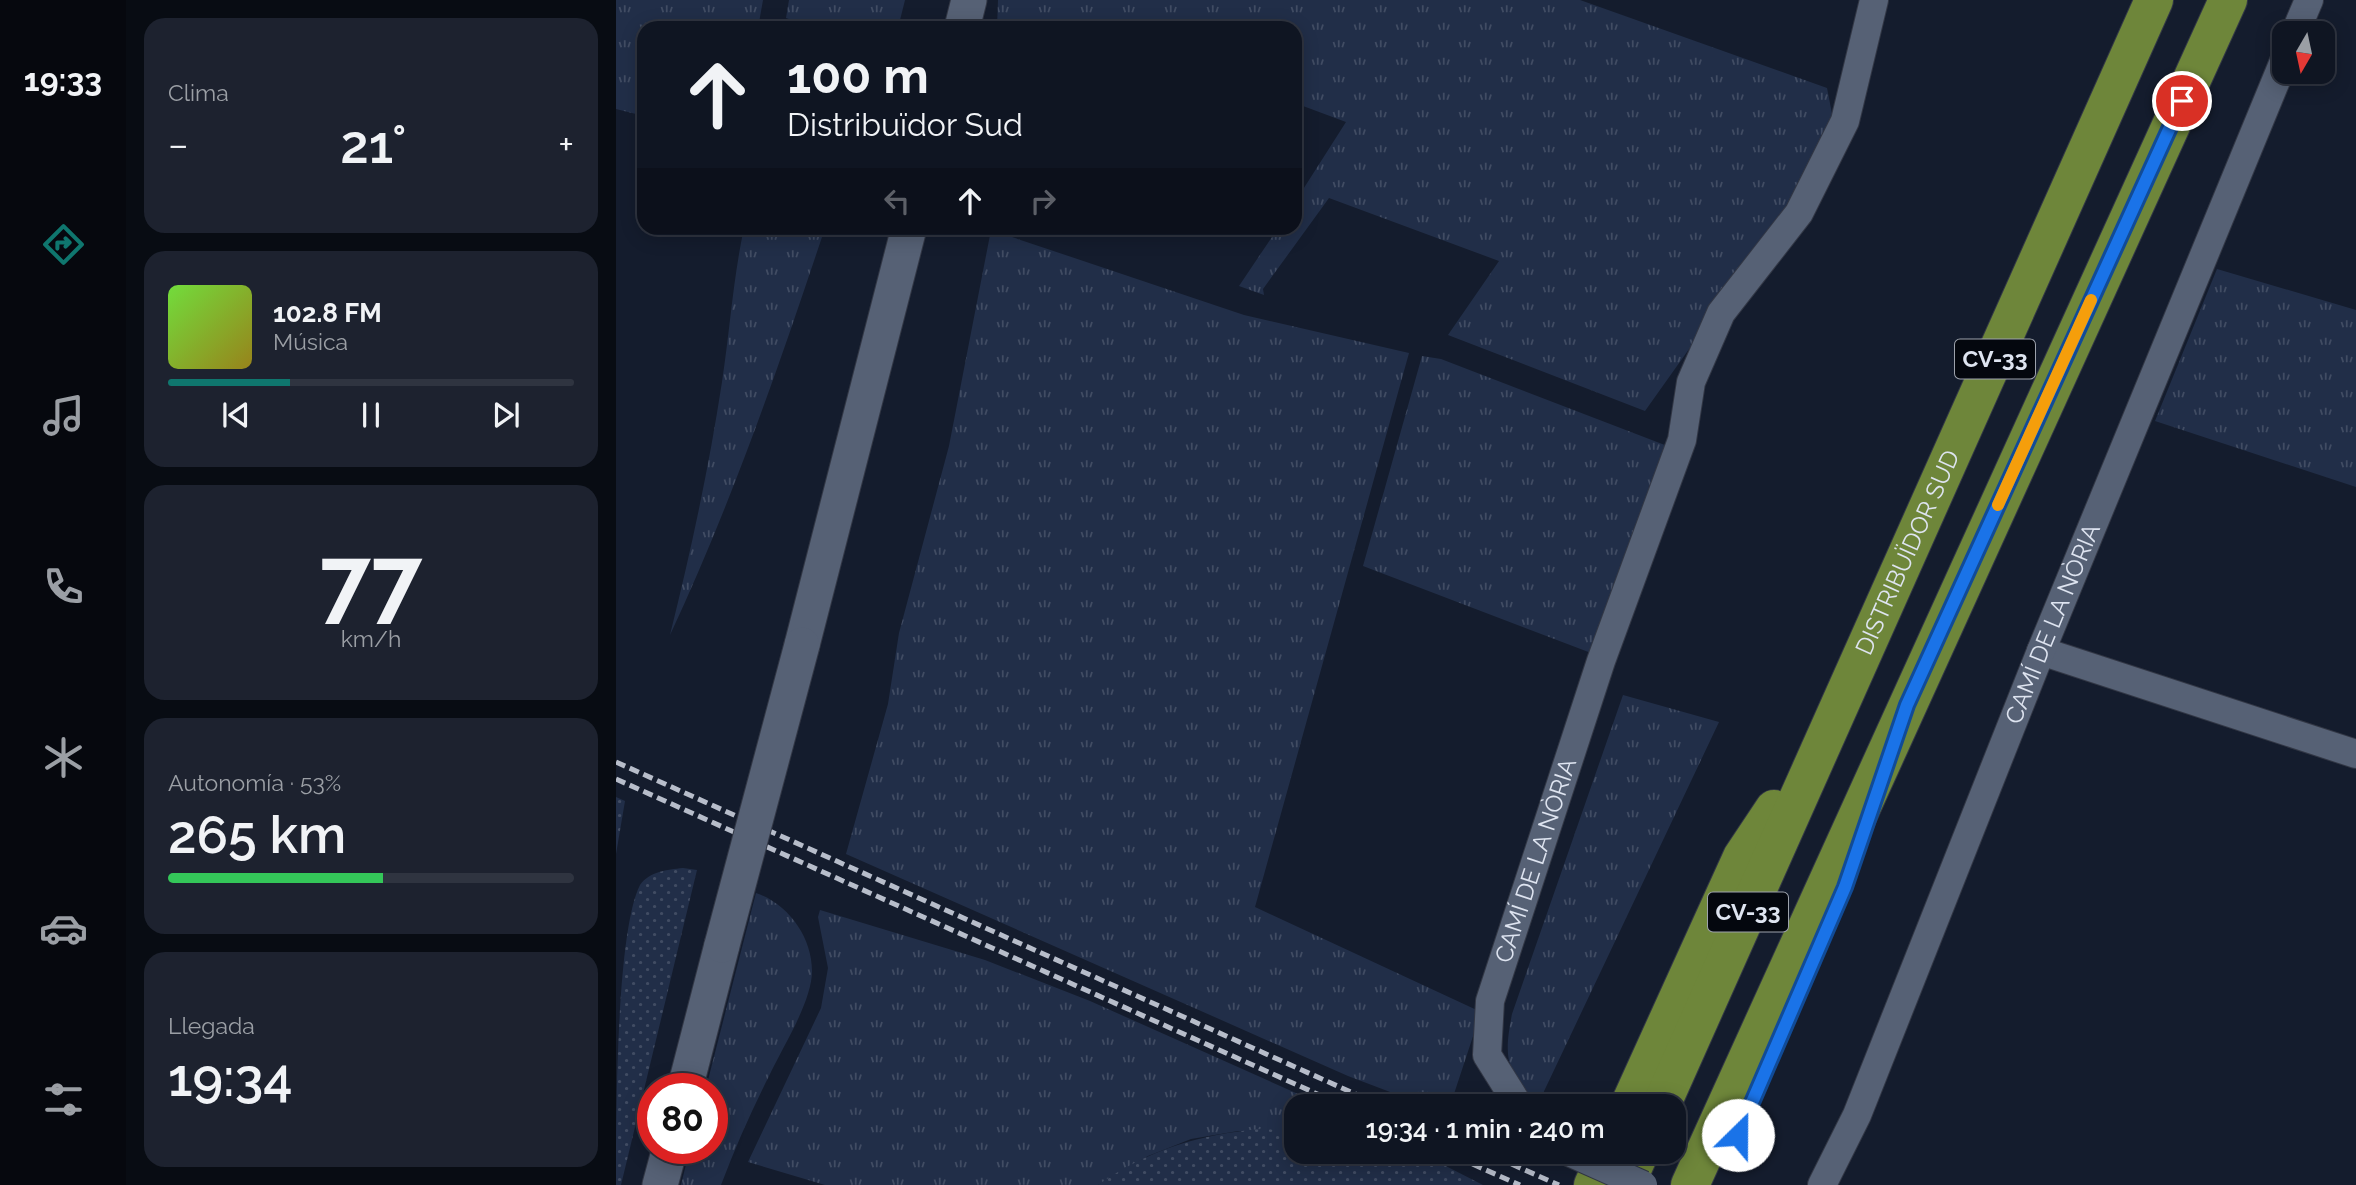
<!DOCTYPE html>
<html lang="es">
<head>
<meta charset="utf-8">
<style>
  :root { --surface:#0f1522; --page:#1d222f; --text:#f1f3f6; --muted:#9b9fa5; --line:#2f3440; --accent:#0f766e }
  body { margin:0; font-family:Raleway,sans-serif; background:var(--page); color:var(--text); height:100vh; display:flex; flex-direction:column; font-size:26px; white-space:nowrap }
  * { box-sizing:border-box; margin:0 }
  p { font-size:23px; color:var(--muted) }
  .icon { flex:none; width:38px; height:38px; fill:none; stroke:currentColor; stroke-width:2; stroke-linecap:round; stroke-linejoin:round }
  .map { position:relative; flex:1; overflow:hidden }
  .details { display:flex; flex-direction:column; gap:18px; padding:18px; background:#080c13; width:490px }
  .details>* { flex:none }
  .top-card { position:absolute; left:21px; top:21px; width:665px; height:214px; border-radius:21px; box-shadow:0 4px 18px #0003,0 0 0 2px var(--line); background:#0f1522; color:var(--text); overflow:hidden }
  .needle { width:46px; rotate:189deg }
  .tools { position:absolute; left:1656px; top:21px; display:grid; gap:14px }
  .tools a { display:grid; place-items:center; width:63px; height:63px; border-radius:14px; background:var(--surface); box-shadow:0 4px 18px #0003,0 0 0 2px var(--line); font-size:35px }
  .speed { position:absolute; left:21px; top:1073px; display:flex; gap:14px; font-size:35px; font-weight:700; text-align:center }
  .speed>* { display:grid; place-content:center; width:91px; height:91px; border-radius:50%; background:var(--surface); box-shadow:0 4px 18px #0003,0 0 0 2px var(--line); line-height:1 }
  .speed .limit { border:10px solid #d22; background:#fff; color:#111 }
  .pin { position:absolute; display:grid; place-items:center; width:60px; height:60px; color:#fff; margin:-30px; border:4px solid #fff; border-radius:50%; box-shadow:0 2px 7px #0007 }
  .me { position:absolute; width:77px; margin:-38px; rotate:23deg; stroke-linejoin:round; filter:drop-shadow(0 0 5px #0008) }
  .turn { display:flex; align-items:center; gap:24px; height:147px; padding:0 35px; font-size:32px }
  .turn .icon { width:91px; height:91px; stroke-width:2.5 }
  .turn b { display:block; font-size:49px; line-height:60px }
  .lanes { display:flex; align-items:center; height:66px; padding:0 35px; background:#0003; justify-content:center; gap:35px; direction:ltr }
  .lanes .off { opacity:.35 }
  .big { font-size:52px; font-weight:600; line-height:1.1 }
  .details .widget { flex:1; display:flex; flex-direction:column; justify-content:center; gap:10px; min-width:0; padding:0 24px; border-radius:21px; background:var(--page) }
  .details .dial { align-items:center; gap:0 }
  .dial b { font-size:91px; line-height:1 }
  .song { display:flex; align-items:center; gap:21px }
  .cover { width:84px; height:84px; border-radius:10px; background:linear-gradient(135deg,hsl(100 70% 55%),hsl(50 70% 35%)) }
  .played { height:7px; border-radius:4px; background:linear-gradient(90deg,var(--accent) 30%,var(--line) 30%) }
  .keys { display:flex; justify-content:space-around; direction:ltr }
  .heat { display:flex; justify-content:space-between; align-items:center; font-size:38px; direction:ltr }
  .charge { height:10px; border-radius:5px; background:linear-gradient(90deg,#34c759 53%,var(--line) 0) }
  .trip { position:absolute; left:668px; top:1094px; width:402px; height:70px; border-radius:21px; background:var(--surface); box-shadow:0 4px 18px #0003,0 0 0 2px var(--line); font-weight:600; line-height:70px; text-align:center }
  main { display:flex; flex:1; min-height:0 }
  .tab-bar { display:flex; flex-direction:column; width:126px; justify-content:space-around; align-items:center; background:#06080e; color:var(--muted) }
  .tab-bar .icon { width:49px; height:49px }
  .tab-bar .active { color:var(--accent) }
  .tab-bar b { font-size:32px; color:var(--text) }
  .map>svg:first-child { display:block }
</style>
</head>
<body>
<main>
<nav class="tab-bar">
<b>19:33</b>
<svg class="icon active" aria-label="directions" viewBox="0 0 24 24"><path d="M12 3l9 9-9 9-9-9zM9 14v-3h6M13 9l2 2-2 2"/></svg>
<svg class="icon" aria-label="music" viewBox="0 0 24 24"><path d="M9 18V5l10-2v13"/><circle cx="6" cy="18" r="3"/><circle cx="16" cy="16" r="3"/></svg>
<svg class="icon" aria-label="phone" viewBox="0 0 24 24"><path d="M5 4h4l2 5-3 2q2 4 5 5l2-3 5 2v4C11 20 4 13 5 4z"/></svg>
<svg class="icon" aria-label="climate" viewBox="0 0 24 24"><path d="M12 3v18M4 7l16 10M4 17L20 7"/></svg>
<svg class="icon" aria-label="car" viewBox="0 0 24 24"><path d="M5 17H2v-5l4-1 3-4h7l3 4 3 1v5h-3M9 17h6M6 11h13"/><circle cx="7" cy="17" r="2"/><circle cx="17" cy="17" r="2"/></svg>
<svg class="icon" aria-label="filters" viewBox="0 0 24 24"><path d="M4 7h16M4 17h16"/><circle cx="9" cy="7" r="2"/><circle cx="15" cy="17" r="2"/></svg>
</nav>
<section class="details">
<div class="widget"><p>Clima</p>
<div class="heat"><a>−</a><b class="big">21°</b><a>+</a></div>
</div>
<div class="widget">
<div class="song"><i class="cover"></i><div><b>102.8 FM</b><p>Música</p></div></div>
<div class="played"></div>
<div class="keys"><svg class="icon" aria-label="previous" viewBox="0 0 24 24"><path d="M18 5L8 12l10 7zM5 5v14"/></svg><svg class="icon" aria-label="pause" viewBox="0 0 24 24"><path d="M8 5v14M16 5v14"/></svg><svg class="icon" aria-label="next" viewBox="0 0 24 24"><path d="M6 5l10 7-10 7zM19 5v14"/></svg></div>
</div>
<div class="widget dial"><b>77</b><p>km/h</p></div>
<div class="widget"><p>Autonomía · 53%</p><b class="big">265 km</b><div class="charge"></div></div>
<div class="widget"><p>Llegada</p><b class="big">19:34</b></div>
</section>
<div class="map">
<svg width="1740" height="1185" viewBox="0 0 1740 1185">
  <defs>
    <pattern id="grass-tufts" width="24" height="20" patternUnits="userSpaceOnUse" patternTransform="scale(1.75)"><rect width="24" height="20" fill="#212e48"/><path d="M3 7l-1-3M5 7V3M7 7l1-3M15 17l-1-3M17 17v-4M19 17l1-3" fill="none" stroke="#414c63"/></pattern>
    <pattern id="park-dots" width="8" height="8" patternUnits="userSpaceOnUse" patternTransform="scale(1.75)"><rect width="8" height="8" fill="#212e48"/><path d="M2 2h.1M6 6h.1" fill="none" stroke="#414c63" stroke-width="1.8" stroke-linecap="round"/></pattern>
  </defs>
  <rect width="100%" height="100%" fill="#141c2d"/>
  <path fill="url(#grass-tufts)" d="M0 0H147L142 28H28V116L0 109Z
    M173 0H289L282 28H199L170 18Z
    M382 0H964L1211 88 1217 119 1191 183 1029 411 832 335 883 261 713 198 647 289 648 295 623 286 662 228H679V202L730 122 679 103V28H381Z
    M128 228H209C163 366 116 502 54 635 75 551 93 467 106 382 114 330 117 279 128 228Z
    M375 230 628 315 793 353 639 907 865 1012 834 1106H811L732 1076 230 854 272 704 283 633 333 446Z
    M1601 269 1740 310V487L1539 421Z
    M806 356 825 359 1054 447 983 656 747 566Z
    M1007 695 1103 722 921 1106C891 1072 887 1060 896 1014Z
    M140 893C172 904 196 937 196 971 196 1002 166 1048 153 1076 135 1112 119 1148 105 1185H65L74 1148H96V1088H90Z
    M204 910 369 960 474 1001 709 1106H681V1131H622L575 1139 532 1156 482 1185H209L132 1162 205 1008 212 968 202 917Z"/>
  <path fill="url(#park-dots)" d="M0 797 9 801 0 854Z
    M67 868 81 870 5 1185H0C0 1121 0 932 24 885 34 871 51 870 67 868Z
    M645 1129 681 1131V1152H795L818 1160 867 1185H482C532 1150 584 1134 645 1129Z"/>
  <g fill="none" stroke-linecap="round" stroke-linejoin="round">
    <g stroke="#323745" stroke-width="30">
      <g id="minor">
        <path d="M1679 33 1693 0"/>
        <path d="M1425 651 1740 754"/>
        <path id="s1" d="M903 1106 871 1055 874 1001 985 661 1066 440 1075 382 1105 313 1183 213 1229 121 1258 0"/>
        <path id="s2" d="M1206 1185 1241 1115 1425 651 1668 61"/>
      </g>
    </g>
    <g stroke="#323745" stroke-width="37">
      <path id="tertiary" d="M346 28 353 0
        M186 645 293 228
        M69 1088 106 945
        M44 1185 54 1148"/>
    </g>
    <g stroke="#323745" stroke-width="40">
      <g id="trunk">
        <path d="M1013 1106 1126 857 1158 809"/>
        <path id="s3" d="M1045 1106 1538 0"/>
        <path d="M977 1185 992 1152"/>
        <path d="M1009 1185 1024 1152"/>
        <path d="M1074 1185 1612 0"/>
      </g>
    </g>
    <use href="#minor" stroke="#566175" stroke-width="28"/>
    <use href="#tertiary" stroke="#566175" stroke-width="35"/>
    <use href="#trunk" stroke="#6e863a" stroke-width="38"/>
    <path stroke="#b7bdca" stroke-width="5" stroke-dasharray="10 5" stroke-linecap="butt" d="M0 762 766 1106
      M0 779 728 1106
      M829 1152 904 1185
      M868 1152 943 1185"/>
    <g stroke="#323745" stroke-width="30" stroke-linecap="butt">
      <path id="minor-bridge" d="M953 1152 1027 1185"/>
    </g>
    <g stroke="#323745" stroke-width="37" stroke-linecap="butt">
      <path id="tertiary-bridge" d="M106 945 186 645"/>
    </g>
    <use href="#minor-bridge" stroke="#566175" stroke-width="28"/>
    <use href="#tertiary-bridge" stroke="#566175" stroke-width="35"/>
  </g>
  <g fill="none" stroke-linecap="round" stroke-linejoin="round">
    <g stroke="#114b97" stroke-width="18">
      <path id="route" d="M1122 1135 1229 887 1291 705 1566 101"/>
    </g>
    <use href="#route" stroke="#1a73e8" stroke-width="12"/>
    <path stroke="#f59e0b" stroke-width="12" d="M1382 505 1475 300"/>
  </g>
  <g text-anchor="middle" stroke-width="7" stroke-linejoin="round" paint-order="stroke">
    <g fill="#04070e" stroke="#9da2ac" stroke-width="2">
      <rect x="1339" y="339.5" width="80" height="39" rx="5"/>
      <rect x="1092" y="892.5" width="80" height="39" rx="5"/>
    </g>
    <g font-size="23" font-weight="bold" fill="#dee4f0">
      <text x="1379" y="367">CV-33</text>
      <text x="1132" y="920">CV-33</text>
    </g>
    <g font-size="24" fill="#dee4f0" stroke="#04070e">
      <text dy="8" stroke="none"><textPath href="#s3" startOffset="606">DISTRIBUÏDOR SUD</textPath></text>
      <text dy="8" stroke="none"><textPath href="#s2" startOffset="607">CAMÍ DE LA NÒRIA</textPath></text>
      <text dy="8" stroke="none"><textPath href="#s1" startOffset="262">CAMÍ DE LA NÒRIA</textPath></text>
    </g>
  </g>
</svg>
<div class="tools">
<a><svg class="needle" viewBox="-14 -14 28 28"><path d="M0-13l5 13h-10z" fill="#e53935"/><path d="M0 13l5-13h-10z" fill="#9b9fa5"/></svg></a>
</div>
<div class="speed"><div class="limit">80</div></div>
<div class="pin" style="left:1566px;top:101px;background:#d93025"><svg class="icon" aria-label="arrive" viewBox="0 0 24 24"><path d="M6 21V4h12l-3 4 3 4H6"/></svg></div>
<svg class="me" style="left:1122px;top:1135px" viewBox="-20 -20 40 40"><circle r="19" fill="#fff"/><path d="M0-13L10 11 0 6-10 11z" fill="#1a73e8"/></svg>
<div class="trip">19:34 · 1 min · 240 m</div>
<div class="top-card">
<div class="turn"><svg class="icon" aria-label="ahead" viewBox="0 0 24 24"><path d="M12 20V5M6 11l6-6 6 6"/></svg><div><b>100 m</b>Distribuïdor Sud</div></div>
<div class="lanes"><svg class="icon off" aria-label="left" viewBox="0 0 24 24"><path d="M17 20v-9H6M10 6l-5 5 5 5"/></svg><svg class="icon" aria-label="ahead" viewBox="0 0 24 24"><path d="M12 20V5M6 11l6-6 6 6"/></svg><svg class="icon off" aria-label="right" viewBox="0 0 24 24"><path d="M7 20v-9h11M14 6l5 5-5 5"/></svg></div>
</div>
</div>
</main>
</body>
</html>
